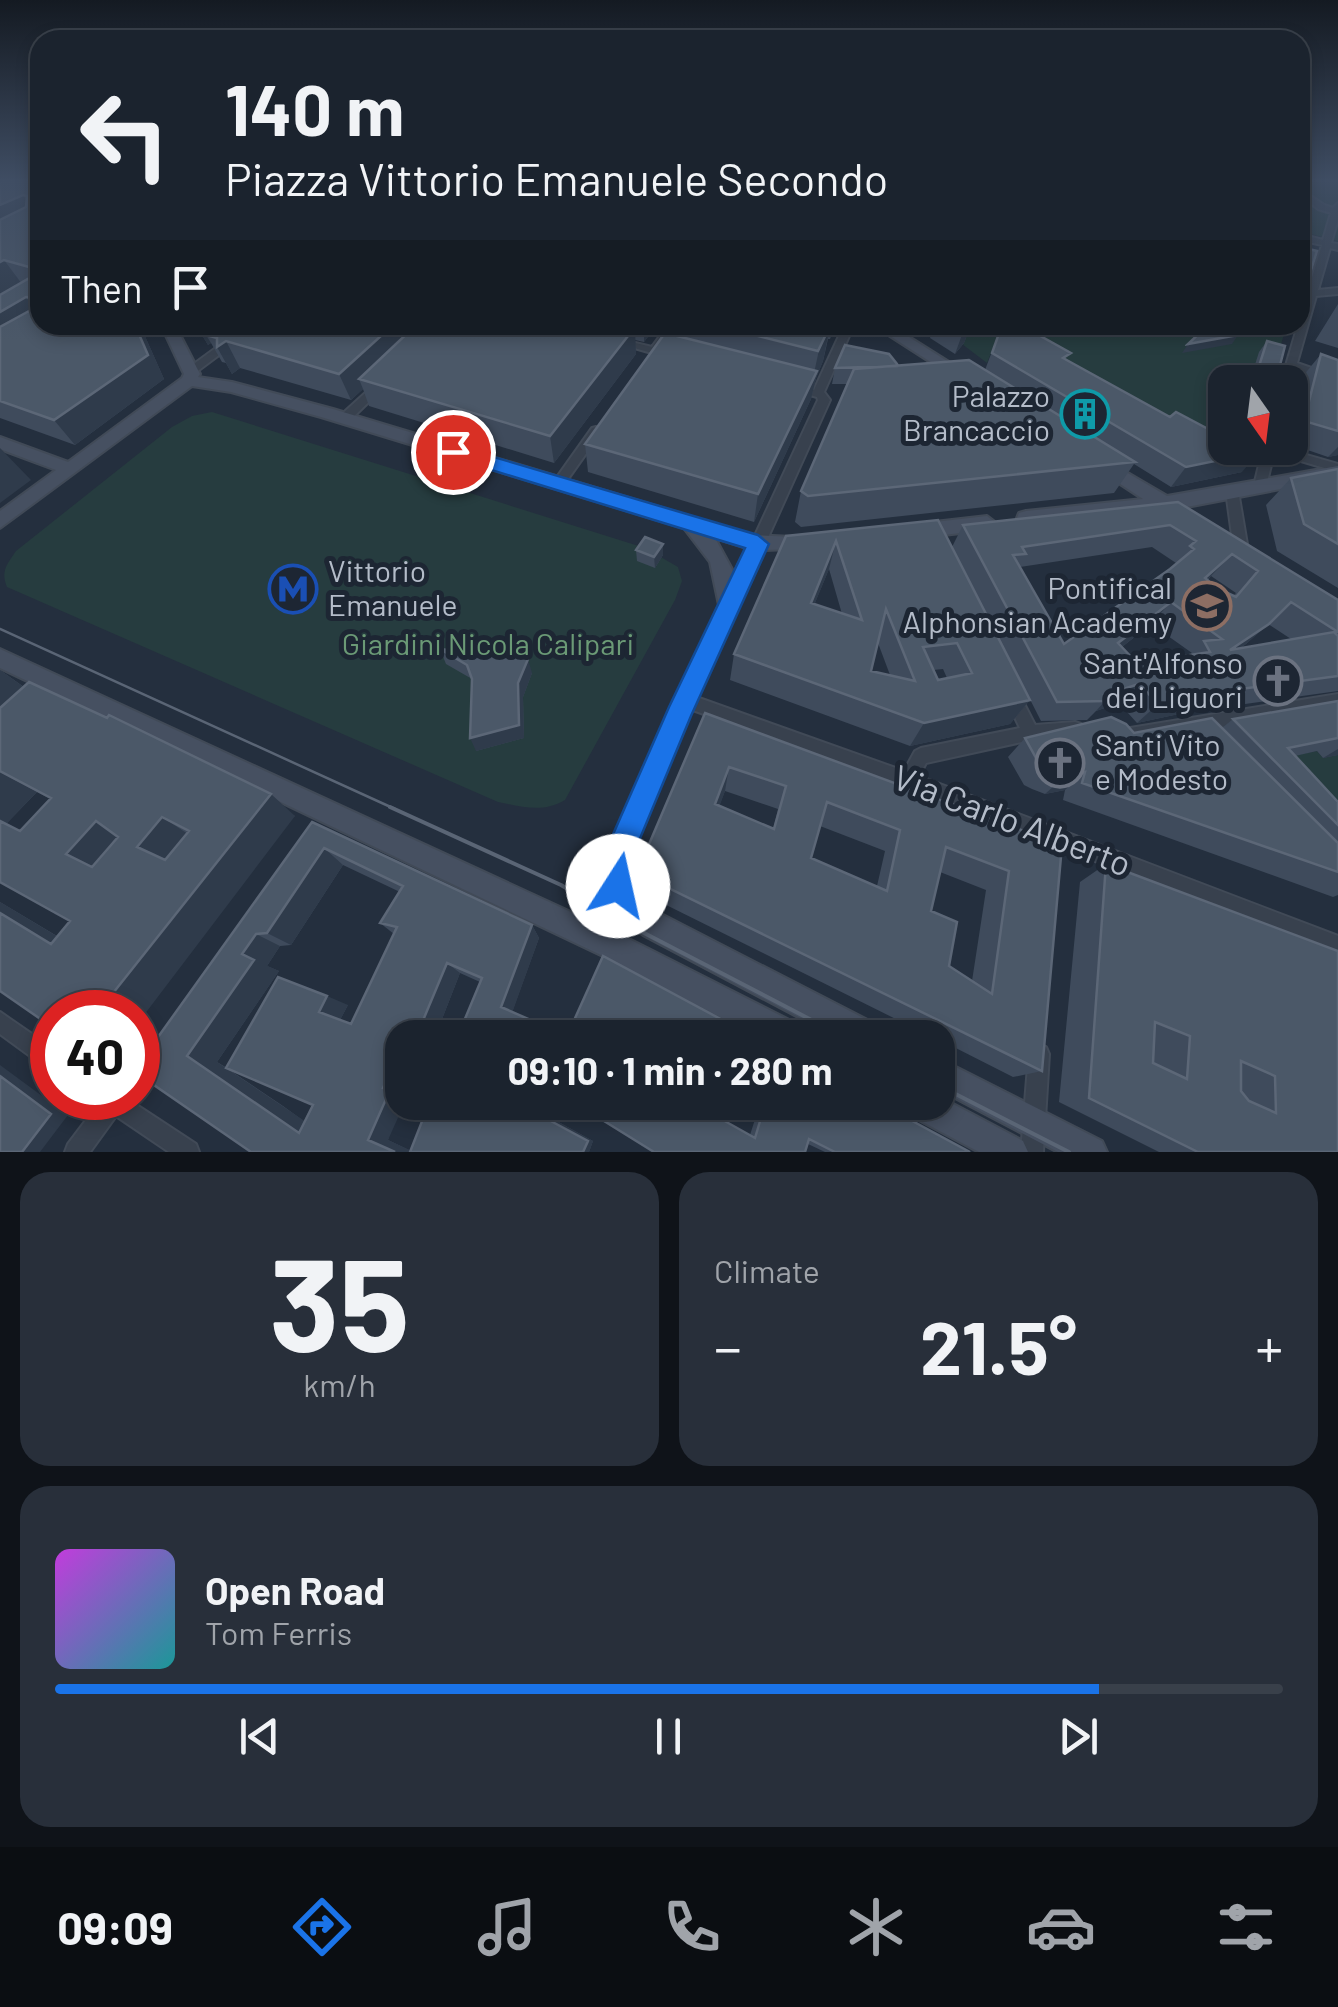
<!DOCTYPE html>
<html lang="en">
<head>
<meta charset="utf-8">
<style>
  :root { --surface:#1b232e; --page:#282f3a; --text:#f1f3f6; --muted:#a0a4aa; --line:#39404a; --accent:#1a73e8 }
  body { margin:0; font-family:Barlow,sans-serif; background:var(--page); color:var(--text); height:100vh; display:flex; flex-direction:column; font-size:38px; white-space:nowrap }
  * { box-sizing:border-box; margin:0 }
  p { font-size:32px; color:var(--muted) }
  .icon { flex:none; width:55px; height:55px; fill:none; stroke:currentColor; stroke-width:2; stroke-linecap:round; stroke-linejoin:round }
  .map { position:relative; height:1152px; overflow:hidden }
  .panel { display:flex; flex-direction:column; gap:20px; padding:20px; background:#0f1319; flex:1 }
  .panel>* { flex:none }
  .top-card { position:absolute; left:30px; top:30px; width:1280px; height:305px; border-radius:30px; box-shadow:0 5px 15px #0003,0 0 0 2px var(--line); background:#1b232e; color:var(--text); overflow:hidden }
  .needle { width:65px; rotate:166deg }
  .buttons { position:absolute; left:1208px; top:365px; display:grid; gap:20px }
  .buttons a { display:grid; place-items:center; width:100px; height:100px; border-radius:20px; background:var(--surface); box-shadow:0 5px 15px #0003,0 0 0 2px var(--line); font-size:50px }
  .speed { position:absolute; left:30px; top:990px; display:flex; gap:20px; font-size:50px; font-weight:700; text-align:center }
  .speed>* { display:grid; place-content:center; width:130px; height:130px; border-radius:50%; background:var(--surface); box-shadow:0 5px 15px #0003,0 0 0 2px var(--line); line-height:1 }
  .speed .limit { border:15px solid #d22; background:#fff; color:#111 }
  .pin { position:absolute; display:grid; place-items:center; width:85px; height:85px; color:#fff; margin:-42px; border:5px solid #fff; border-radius:50%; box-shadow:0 2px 10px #0007 }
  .me { position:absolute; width:110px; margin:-55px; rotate:10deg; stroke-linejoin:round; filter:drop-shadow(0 0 8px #0008) }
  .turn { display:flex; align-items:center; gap:35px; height:210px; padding:0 30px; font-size:45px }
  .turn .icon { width:130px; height:130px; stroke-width:2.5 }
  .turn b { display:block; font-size:70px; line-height:85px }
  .then { display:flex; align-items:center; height:95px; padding:0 30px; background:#0003; gap:20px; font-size:38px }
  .big { font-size:75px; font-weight:700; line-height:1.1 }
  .panel .widget { flex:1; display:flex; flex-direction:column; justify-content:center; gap:15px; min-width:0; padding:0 35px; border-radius:30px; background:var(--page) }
  .panel .dial { align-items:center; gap:0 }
  .dial b { font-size:130px; line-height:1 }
  .song { display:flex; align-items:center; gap:30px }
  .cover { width:120px; height:120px; border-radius:15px; background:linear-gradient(135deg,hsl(290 70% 55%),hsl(180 70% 35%)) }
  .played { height:10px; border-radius:5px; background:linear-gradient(90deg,var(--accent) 85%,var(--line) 85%) }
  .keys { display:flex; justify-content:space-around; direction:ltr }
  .heat { display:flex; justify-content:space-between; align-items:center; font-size:55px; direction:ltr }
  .panel .tiles { flex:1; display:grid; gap:20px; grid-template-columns:1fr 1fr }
  .widget:last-child { grid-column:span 2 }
  .trip { position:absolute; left:385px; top:1020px; width:570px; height:100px; border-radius:30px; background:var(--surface); box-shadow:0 5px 15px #0003,0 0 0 2px var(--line); font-weight:700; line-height:100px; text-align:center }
  .tabs { display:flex; height:160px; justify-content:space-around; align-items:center; background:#0b0e12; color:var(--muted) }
  .tabs .icon { width:70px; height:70px }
  .tabs .on { color:var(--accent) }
  .tabs b { font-size:45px; color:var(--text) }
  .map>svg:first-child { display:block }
</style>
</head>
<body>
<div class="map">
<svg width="1338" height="1152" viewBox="0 0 1338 1152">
  <rect width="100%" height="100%" fill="#242f3e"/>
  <path fill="#263c3f" d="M1300 179H1338V241L1300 231Z
    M937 325H1287L1269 382H1225V427L1214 459 1003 339 996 340 987 363Z
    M212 412 645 548 678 567 682 581 675 600 565 800C543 813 523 807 498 802L7 587C0 571 8 563 16 551L172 427 192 416Z
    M1317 751 1323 758 1338 755V838L1268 761Z"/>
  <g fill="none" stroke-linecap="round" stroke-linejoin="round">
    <g stroke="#414a57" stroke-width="4">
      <path id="street" d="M1300 189 1324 205 1333 208 1338 203V219L1331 243 1338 244V250L1330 248 1318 290 1338 288V294L1316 296 1297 363 1338 377V384L1295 370 1290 384 1281 382 1298 325H1300V317L1322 245 1300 240V234L1323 240 1331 213 1318 209 1300 195Z
        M247 325H259L195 373H187V369Z
        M668 325H678L661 350 670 352V356H662L614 342 619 339 652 347Z
        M844 325H854L824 392 830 400 765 544 763 548H753L751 544 818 400 817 397 795 391 793 389 799 386 814 390Z
        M377 385 381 386V390L349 421H341V415L373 386Z
        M596 427 602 431 563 486H555L553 483 555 480 592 428Z
        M1263 448H1282L1338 464V472L1274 453 1266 486 1264 489H1256L1254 486Z
        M1232 487 1238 491 1248 550 1241 555 1234 550 1226 491Z
        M1013 690 1018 692 1035 725 1075 722 1081 724 1083 729 1081 734 1031 740 926 763 919 776 1338 936V956L908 788 679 705 677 700 679 695 685 693 904 771 915 751 921 748 1020 728 1005 697 1008 692Z
        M1338 694V708L1118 744 1112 742 1110 737 1112 732 1118 730Z
        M0 1012 52 1048V1070L45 1067 0 1034Z
        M1039 1044 1046 1047 1049 1054 1043 1152H1021L1029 1054 1032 1047Z
        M97 1098H126L196 1144 199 1152H169L116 1116 90 1152H65L68 1144 99 1103Z"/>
    </g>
    <g stroke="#414a57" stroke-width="4">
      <path id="secondary" d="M161 325H175L200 374 198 377 232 382 333 409 752 535 815 538 818 543 815 548 765 550 696 700 635 847 631 871 633 886 643 900 663 915 881 1027 885 1038H838L643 935C613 913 599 884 609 847L719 605 710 562 684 528 321 417 231 392 192 386 0 528V511L56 470 0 449V437L68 462 182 378 184 374ZM715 538 747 548 734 573Z
        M873 325H890L971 376 969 379H957Z
        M1102 458 1167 496 1338 466V478L1166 511 1026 525 1019 523 1017 518 1019 513 1026 511 1143 499 1096 468 1093 464Z
        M987 516 996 523 987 530 917 538 907 531 917 524Z
        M0 649 625 937 803 1027 807 1038H760L605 957 0 668Z
        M938 1058 1102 1141 1107 1152H1058L938 1089Z
        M938 1096 1023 1141 1028 1152H979L906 1113 902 1102H938Z"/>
    </g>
    <use href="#street" fill="#38414e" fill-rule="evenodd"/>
    <use href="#secondary" fill="#465061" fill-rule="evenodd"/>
    <path stroke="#5a6575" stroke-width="2.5" d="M0 629 395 809"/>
    <path stroke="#5a6575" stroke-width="4" d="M390 807 561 885 625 923 846 1038
      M938 1085 1069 1152"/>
  </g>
  <path fill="#3f4b5c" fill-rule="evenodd" d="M0 179H40V325H140L164 379 75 445 0 418Z
    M1338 304V348L1315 341Z
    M196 325H657L644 342 635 340 636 354 554 463 369 406 363 389 351 400 240 368 232 374 226 363 222 362 211 343 208 345Z
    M674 325H836L830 339H828L823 361 816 378 811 399 754 522 588 472 585 444 674 335Z
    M910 325H929L926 336Z
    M934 325H971L964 343 955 354 930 338Z
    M1002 325 1028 329 1068 360 1170 417 1222 436 1225 427V448L1242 472 1171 487 1134 464 1114 493 801 527 795 522 801 491 848 384H832L835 368 897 366 985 370Z
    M1267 341 1279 369 1270 380 1252 374 1259 352Z
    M1321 354 1338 360V455L1328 457 1290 444V424L1303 376Z
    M1338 469V588L1277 551 1266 505 1291 478Z
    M1178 502 1338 600V691L1188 712 1137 723 1119 703 1096 711 1087 720 1041 721 952 547 963 525ZM1152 547 1176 563 1172 568 1064 644 1020 567ZM1211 576 1236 593 1233 596 1208 584V580ZM1151 624 1192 653 1189 655 1137 663 1122 647ZM1268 624 1291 639 1239 649 1246 644Z
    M938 520 1030 700 1010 724 910 746 730 680 734 654 786 536ZM829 569 842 614 814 605ZM878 643 890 675 871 671ZM943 669 947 678 938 680 933 670Z
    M663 544V555L655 568 637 561 636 550Z
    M440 649 532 673 523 697 524 738 476 751 472 679 446 664Z
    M0 670 24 687 295 816 0 991V902L57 936 70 921 0 882ZM37 792 50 799 20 831 6 824Z
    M1338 701V755L1323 758 1317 751 1295 756 1338 802V895L1333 897 1063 800 1065 790 1045 794 1032 789 1024 785 1008 757 1025 738 1222 728 1233 719Z
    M705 713 1062 845 1042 1071 1013 1077 938 1039V1038H934L642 893 640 889 638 870ZM725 791 778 809 773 829 719 806ZM820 826 885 851 877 886 811 858ZM940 872 986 890 972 981 949 966 931 911Z
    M312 822 532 925 539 938 512 1012 567 1036 756 1038H457L480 982 460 973 435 1037 427 1035 402 1038V1090L388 1140 411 1151 437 1107 555 1120 593 1141 589 1152H251L138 1074ZM343 865 400 892 380 923 394 934 351 1024 340 1020 348 1005 227 1068 217 1062 279 971 267 966 280 946 291 945ZM228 1069 313 1105 305 1122 283 1106Z
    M1106 864 1338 1152H1159L1059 1102 1080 882Z
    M601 1102 714 1115 750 1135 758 1110 743 1102H877L970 1152H825L808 1144 805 1152Z"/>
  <path fill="#2f3b4b" d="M23 195 38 218 0 237V205Z
    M4 260 22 284 0 297V262Z
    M26 297 40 316 0 349V312Z
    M135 325H140L164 379 75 445 54 420Z
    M196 325H240L206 335 211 343 208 345Z
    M393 325H430L359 379 363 389 351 400 339 374Z
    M644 325H657L644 342Z
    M827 325 824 339 830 326 823 361 816 378 811 399 754 522 758 494 813 378 823 331Z
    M969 325H971L964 343 955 354 963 332Z
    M635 327 636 354 554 463 550 436Z
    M1238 335 1232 344 1182 353 1188 344Z
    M226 341 240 368 232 374 217 347Z
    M1338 447V455L1328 457Z
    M0 448 31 480 0 503Z
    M1259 452 1242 472 1171 487 1186 467Z
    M836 541 829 569 804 630 811 603Z
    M663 544V555L655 568 654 557Z
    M1232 554 1211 576 1185 600 1205 578Z
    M1171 602 1151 624 1100 664 1118 643Z
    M1269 624 1246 644 1207 670 1230 650Z
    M528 659 532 673 523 697 524 738 476 751 470 738 518 683Z
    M0 670 32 693 0 722Z
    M1139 684 1119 703 1096 711 1105 701 1104 695Z
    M1211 693 1188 712 1137 723 1158 704Z
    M1030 700 1010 724 910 746 924 723Z
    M1338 749V755L1323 758Z
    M729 767 725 791 712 827 715 804Z
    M0 772 37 792 0 830Z
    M1085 772 1065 790 1045 794 1064 777Z
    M271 794 295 816 138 1023V1012H98Z
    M162 817 194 838 171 866 137 847Z
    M96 821 131 841 104 873 66 854Z
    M324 848 343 865 291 945 267 933Z
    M0 902 93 958 51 944 0 913Z
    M532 925 539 938 511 1016 501 1007Z
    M256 934 280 946 267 966 242 954Z
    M254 960 279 971 217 1062 324 1134 299 1133 187 1056Z
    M447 963 460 973 435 1037 419 1030Z
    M327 996 348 1005 340 1020 319 1012Z
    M411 1027 427 1035 426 1038H407Z
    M402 1046V1102H405L388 1140 414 1152H395L368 1140 383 1088Z
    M0 1065 68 1115 40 1152H22L0 1076Z
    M552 1102H561L555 1120 593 1141 589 1152H583L547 1119Z"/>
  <path fill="#4b5868" stroke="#5c6777" stroke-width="2.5" fill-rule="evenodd" d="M0 179H40V270L4 260 0 262V220L26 207 27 196 23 195 0 205Z
    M1300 247 1317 251 1304 293 1300 292Z
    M40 272V298L26 297 0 312V295Z
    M40 305V325H135L148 355 54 420 0 401V327Z
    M221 325H393L339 374 226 341 217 347V338L206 335Z
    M416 325H627L635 327 550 436 359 379Z
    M714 325H826L823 331 830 326 818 351Z
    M951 325H969L963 332Z
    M1002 325H1026L1028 329 1071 353 1063 358 1170 417 1176 412 1225 438V448H1260L1259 452 1186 467 992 353Z
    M1208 325H1213L1238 335 1188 344Z
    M665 333 817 371 758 494 585 444Z
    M1267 341 1285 346 1279 369 1260 363Z
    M845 345 889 354 897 364V366L835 368Z
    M1321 354 1338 360V431L1304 421Z
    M969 360 1135 462 808 496 801 491 854 369Z
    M1338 469V544L1304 524 1291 478Z
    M1178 502 1338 600V632L1291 602 1269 624 1230 650 1334 632 1338 636V676L1211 693 1158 704 1139 684 1104 695 1105 701 1057 702 963 525ZM1170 525 1196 541 1190 546 1194 549 1170 569 1064 644 1013 555 1026 554 1022 547ZM1232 554 1258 571 1236 597 1208 584 1210 582 1205 578ZM1171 602 1222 639 1204 641 1210 652 1137 663 1118 643Z
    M938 520 1030 700 924 723 734 654 786 536ZM836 541 862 620 811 603ZM886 609 915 681 871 671ZM957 643 972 673 938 680 923 647Z
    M645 537 663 544 654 557 636 550Z
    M440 649 528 659 518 683 519 725 470 738 472 679 467 665Z
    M29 682 107 718 109 715 271 794 98 1012H52V1027L0 991V913L51 944 70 921 0 882V821L20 831 51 798 0 771V708ZM162 817 189 831 165 860 137 847ZM96 821 118 837 92 867 66 854Z
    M1338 701V738L1288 748 1338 802V825L1233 719Z
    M705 713 1062 845 1042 1071 640 874 638 870ZM729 767 786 786 774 829 715 804ZM827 802 900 830 887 891 811 858ZM946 847 1009 871 992 994 949 966 957 922 931 911Z
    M1111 717 1126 724 1134 733 1212 718 1338 843V872L1082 783 1085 772 1064 777 1049 771 1041 767 1025 738Z
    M312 822 532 925 501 1007 567 1036 603 956 756 1038H457L482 978 447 963 419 1030 411 1027 407 1038H402V1046L383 1088 390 1090 368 1140 395 1152H251L138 1074V1065ZM324 848 403 886 380 923 397 927 351 1024 319 1012 327 996 278 977 226 1068 313 1105 299 1133 187 1056 254 960 242 954 256 934 267 933Z
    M1106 864 1338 951V1152H1198L1089 1098ZM1155 1022 1190 1036 1187 1079 1153 1063ZM1241 1061 1275 1076 1276 1113 1249 1101 1241 1091Z
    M0 1076 51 1114 22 1152H0Z
    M439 1102H552L547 1119 588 1141 583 1152H410L428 1106 436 1109Z
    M601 1102H718L714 1115 755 1138 764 1108 754 1102H877L970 1152H835L809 1139 805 1152H654L596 1116Z"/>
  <linearGradient id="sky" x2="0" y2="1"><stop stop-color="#141a22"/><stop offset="0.53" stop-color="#3f4d63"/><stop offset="1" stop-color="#3f4d63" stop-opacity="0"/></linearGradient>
  <rect width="1338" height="340" fill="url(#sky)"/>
  <path fill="#1a73e8" stroke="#114b97" stroke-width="2.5" d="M453 445 758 535 769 544 691 716 636 848 628 897 618 901 607 897C600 879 602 866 607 848L669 707 745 548 446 456 443 452Z"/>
  <defs>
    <g id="building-ring" transform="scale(2.5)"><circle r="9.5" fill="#1d2633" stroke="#0f9aa8" stroke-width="1.5"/><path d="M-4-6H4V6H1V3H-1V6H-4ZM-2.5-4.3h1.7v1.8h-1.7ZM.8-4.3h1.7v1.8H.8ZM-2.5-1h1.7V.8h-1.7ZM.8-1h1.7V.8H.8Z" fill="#0f9aa8"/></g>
    <g id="metro-ring" transform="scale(2.5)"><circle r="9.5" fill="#1d2633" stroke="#1a4fb4" stroke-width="1.5"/><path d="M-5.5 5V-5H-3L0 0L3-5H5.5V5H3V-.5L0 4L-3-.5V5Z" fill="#1a4fb4"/></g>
    <g id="university-ring" transform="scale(2.5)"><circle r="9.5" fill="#1d2633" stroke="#8d6e63" stroke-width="1.5"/><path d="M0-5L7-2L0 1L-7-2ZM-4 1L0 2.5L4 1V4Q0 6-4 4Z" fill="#8d6e63"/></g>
    <g id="church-ring" transform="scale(2.5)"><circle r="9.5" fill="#1d2633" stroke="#6b7280" stroke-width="1.5"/><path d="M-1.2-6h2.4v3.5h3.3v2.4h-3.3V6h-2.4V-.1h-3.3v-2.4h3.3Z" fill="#6b7280"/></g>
  </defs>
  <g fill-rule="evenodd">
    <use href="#building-ring" x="1085" y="414"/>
    <use href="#metro-ring" x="293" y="589"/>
    <use href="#university-ring" x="1207" y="606"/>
    <use href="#church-ring" x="1278" y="681"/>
    <use href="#church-ring" x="1060" y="763"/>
  </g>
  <g text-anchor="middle" stroke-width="10" stroke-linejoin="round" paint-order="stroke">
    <g font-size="30" fill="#b4bcc9" stroke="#1d2633" text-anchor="end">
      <text x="1050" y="407">Palazzo<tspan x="1050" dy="34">Brancaccio</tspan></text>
      <text x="328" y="582" text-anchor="start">Vittorio<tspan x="328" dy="34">Emanuele</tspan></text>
      <text x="1172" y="599">Pontifical<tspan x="1172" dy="34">Alphonsian Academy</tspan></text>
      <text x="1243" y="674">Sant'Alfonso<tspan x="1243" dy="34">dei Liguori</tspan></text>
      <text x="1095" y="756" text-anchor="start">Santi Vito<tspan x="1095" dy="34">e Modesto</tspan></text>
    </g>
    <g font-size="30" fill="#6b9a76" stroke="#1d2633">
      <text x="488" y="655">Giardini Nicola Calipari</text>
    </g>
    <g font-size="35" fill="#b4bcc9" stroke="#1d2633">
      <text transform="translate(1012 821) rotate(21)" y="12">Via Carlo Alberto</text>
    </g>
  </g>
</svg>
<div class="buttons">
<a><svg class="needle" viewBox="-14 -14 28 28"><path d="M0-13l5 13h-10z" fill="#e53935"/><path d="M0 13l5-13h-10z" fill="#a0a4aa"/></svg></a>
</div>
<div class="speed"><div class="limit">40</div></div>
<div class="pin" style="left:453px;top:452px;background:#d93025"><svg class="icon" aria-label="arrive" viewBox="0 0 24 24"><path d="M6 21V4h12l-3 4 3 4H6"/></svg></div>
<svg class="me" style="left:618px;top:886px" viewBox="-20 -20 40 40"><circle r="19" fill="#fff"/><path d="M0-13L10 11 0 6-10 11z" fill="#1a73e8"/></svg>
<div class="trip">09:10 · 1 min · 280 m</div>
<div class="top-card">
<div class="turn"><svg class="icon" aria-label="left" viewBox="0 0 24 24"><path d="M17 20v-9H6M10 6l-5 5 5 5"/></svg><div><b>140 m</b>Piazza Vittorio Emanuele Secondo</div></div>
<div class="then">Then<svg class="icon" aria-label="arrive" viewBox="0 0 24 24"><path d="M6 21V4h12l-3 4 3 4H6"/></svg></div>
</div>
</div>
<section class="panel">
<div class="tiles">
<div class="widget dial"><b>35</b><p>km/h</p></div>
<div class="widget"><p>Climate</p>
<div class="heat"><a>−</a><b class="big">21.5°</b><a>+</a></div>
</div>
<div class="widget">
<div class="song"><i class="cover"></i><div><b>Open Road</b><p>Tom Ferris</p></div></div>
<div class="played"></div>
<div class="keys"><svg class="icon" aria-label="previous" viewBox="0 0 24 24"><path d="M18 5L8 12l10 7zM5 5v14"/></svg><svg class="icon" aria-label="pause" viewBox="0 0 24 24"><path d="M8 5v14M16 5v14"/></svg><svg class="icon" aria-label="next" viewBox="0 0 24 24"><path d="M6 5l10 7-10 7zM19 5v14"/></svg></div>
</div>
</div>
</section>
<nav class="tabs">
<b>09:09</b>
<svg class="icon on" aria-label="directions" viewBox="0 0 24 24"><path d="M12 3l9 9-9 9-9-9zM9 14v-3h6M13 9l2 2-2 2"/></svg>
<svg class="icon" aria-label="music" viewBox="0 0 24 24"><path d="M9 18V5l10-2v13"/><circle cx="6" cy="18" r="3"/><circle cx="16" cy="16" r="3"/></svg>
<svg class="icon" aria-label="phone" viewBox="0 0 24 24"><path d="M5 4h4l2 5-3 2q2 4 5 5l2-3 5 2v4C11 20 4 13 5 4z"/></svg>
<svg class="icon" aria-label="climate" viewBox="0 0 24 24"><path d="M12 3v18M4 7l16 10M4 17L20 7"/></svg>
<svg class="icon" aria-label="car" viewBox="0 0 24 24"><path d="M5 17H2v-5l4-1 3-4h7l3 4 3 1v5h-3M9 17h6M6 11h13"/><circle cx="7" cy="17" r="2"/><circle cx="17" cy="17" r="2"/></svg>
<svg class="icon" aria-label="filters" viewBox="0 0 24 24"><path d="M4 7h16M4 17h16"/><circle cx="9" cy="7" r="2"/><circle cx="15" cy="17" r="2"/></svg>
</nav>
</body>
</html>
